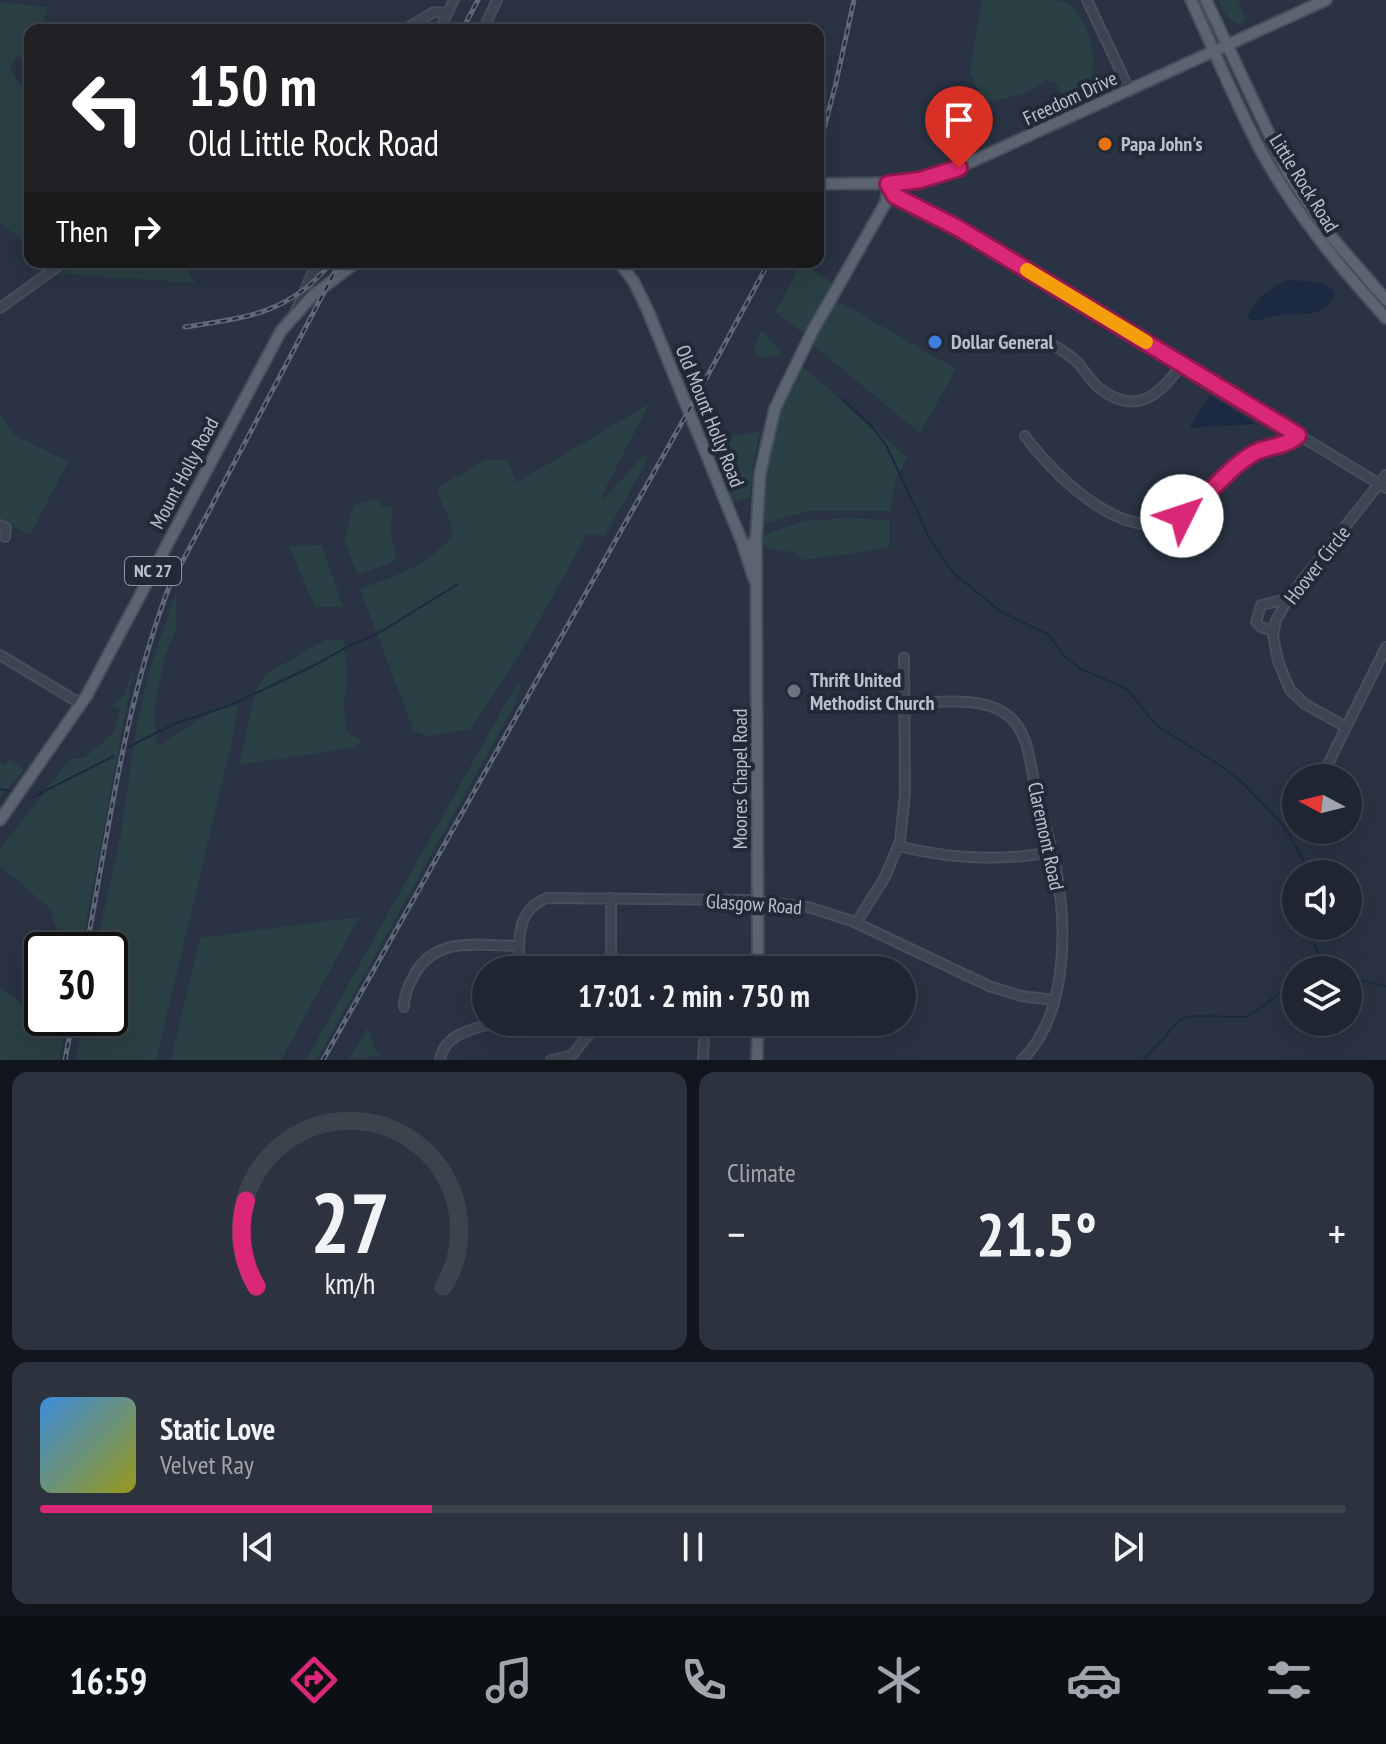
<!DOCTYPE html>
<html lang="en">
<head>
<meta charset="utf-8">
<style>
  :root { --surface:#1f2632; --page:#2c323e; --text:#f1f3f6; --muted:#a1a5ac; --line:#3c434d; --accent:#db2777 }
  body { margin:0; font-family:"PT Sans Narrow",sans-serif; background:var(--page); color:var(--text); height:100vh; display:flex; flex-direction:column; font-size:30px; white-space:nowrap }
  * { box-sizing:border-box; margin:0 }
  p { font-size:26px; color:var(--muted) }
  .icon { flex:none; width:44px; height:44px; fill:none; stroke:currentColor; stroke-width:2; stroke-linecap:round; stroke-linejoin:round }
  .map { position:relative; height:1060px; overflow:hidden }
  .sheet { display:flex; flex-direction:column; gap:12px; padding:12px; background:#11151c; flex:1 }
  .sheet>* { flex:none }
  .hud { position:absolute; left:24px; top:24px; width:800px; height:244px; border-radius:16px; box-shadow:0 8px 32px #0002,0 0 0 2px var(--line); background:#202124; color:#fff; overflow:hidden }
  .needle { width:52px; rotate:277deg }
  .buttons { position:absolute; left:1282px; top:764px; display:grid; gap:16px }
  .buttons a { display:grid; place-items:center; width:80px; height:80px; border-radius:50%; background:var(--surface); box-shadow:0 8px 32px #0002,0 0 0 2px var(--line); font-size:40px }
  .speed { position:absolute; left:24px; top:932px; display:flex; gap:16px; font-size:40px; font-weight:700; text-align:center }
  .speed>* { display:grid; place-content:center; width:104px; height:104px; border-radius:50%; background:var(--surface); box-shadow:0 8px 32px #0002,0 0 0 2px var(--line); line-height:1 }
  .speed .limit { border:4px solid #111; border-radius:12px; background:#fff; color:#111 }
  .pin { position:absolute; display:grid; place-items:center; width:68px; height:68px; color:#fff; margin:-82px -34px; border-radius:50% 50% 50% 0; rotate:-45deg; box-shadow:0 0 8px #0007 }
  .pin .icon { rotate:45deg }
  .me { position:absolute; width:88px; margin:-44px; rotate:49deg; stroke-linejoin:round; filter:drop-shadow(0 0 6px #0008) }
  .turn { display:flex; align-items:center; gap:28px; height:168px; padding:0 32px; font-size:36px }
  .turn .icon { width:104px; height:104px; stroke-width:2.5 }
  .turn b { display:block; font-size:56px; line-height:68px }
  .then { display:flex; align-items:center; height:76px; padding:0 32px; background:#0003; gap:16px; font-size:30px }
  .big { font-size:60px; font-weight:600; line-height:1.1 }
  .sheet .card { flex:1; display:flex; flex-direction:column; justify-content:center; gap:12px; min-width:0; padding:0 28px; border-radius:16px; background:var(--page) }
  .sheet .dial { align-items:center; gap:0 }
  .dial svg { height:208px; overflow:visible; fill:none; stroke:var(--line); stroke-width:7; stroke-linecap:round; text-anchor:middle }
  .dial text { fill:var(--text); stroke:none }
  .song { display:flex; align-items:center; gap:24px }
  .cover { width:96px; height:96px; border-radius:12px; background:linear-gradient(135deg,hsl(210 70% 55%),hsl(60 70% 35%)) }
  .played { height:8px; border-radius:4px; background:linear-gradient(90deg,var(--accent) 30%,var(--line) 30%) }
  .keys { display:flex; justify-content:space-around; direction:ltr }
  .heat { display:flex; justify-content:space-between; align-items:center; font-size:44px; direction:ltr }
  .sheet .tiles { flex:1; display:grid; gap:12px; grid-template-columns:1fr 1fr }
  .card:last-child { grid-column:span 2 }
  .trip { position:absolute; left:472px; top:956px; width:444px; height:80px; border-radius:40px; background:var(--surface); box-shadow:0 8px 32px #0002,0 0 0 2px var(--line); font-weight:600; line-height:80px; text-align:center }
  .tabs { display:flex; height:128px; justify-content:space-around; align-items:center; background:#0c0f14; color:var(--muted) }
  .tabs .icon { width:56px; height:56px }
  .tabs .on { color:var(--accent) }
  .tabs b { font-size:36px; color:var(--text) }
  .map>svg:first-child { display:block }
</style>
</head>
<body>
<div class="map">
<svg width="1386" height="1060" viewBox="0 0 1386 1060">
  <rect width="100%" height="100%" fill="#293343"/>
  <path fill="#2b4044" d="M982 0C1000 0 1051 0 1064 1 1089 11 1103 71 1084 91 1080 96 1074 97 1068 99L1063 97 1055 82 1045 80 1025 93 984 104 970 73Z
    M1218 0H1238L1246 19 1242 24C1228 22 1223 12 1218 0Z
    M0 2 48 7 41 30H30V57H17L10 69 30 98V244L0 224Z
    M79 262H181L195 283 61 274Z
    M801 263 832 282 804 334 776 312Z
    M836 300 956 369 920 433 812 344Z
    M763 331 781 351V354L765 358 758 356 754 348 760 332Z
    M801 365 907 457 895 482 890 511H810L762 524C764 464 773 418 801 365Z
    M649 404 602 495 604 499 643 456H647L646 463 605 535 587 534 530 637 471 729 426 736 414 731 360 589C399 574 423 568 452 537 452 516 440 506 438 487L486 460H507L516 483Z
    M0 414 15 435 68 462 30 535 0 521Z
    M760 432 753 465 750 497 733 503 711 447 712 439Z
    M376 499 382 506 392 507 391 539 396 550 395 561 358 575 344 540 354 505Z
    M847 518 889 520V548L803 560 792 552 770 549 761 543V536L805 521Z
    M322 545 343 607H315L289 546Z
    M176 594V631L165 655 154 711 157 746C183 733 207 709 238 704L234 732 156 1060H76L83 1018H110V950H96L122 829 137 724 150 668Z
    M327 639 344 641 347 674 344 707 346 731 361 741 355 747 239 765 256 690 268 673Z
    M134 667 81 950H71L51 918 53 911 0 866V849L70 759 84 758 114 733 120 710 113 706 115 701 124 696Z
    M522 681 513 708 331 1034 316 1060H306L511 694Z
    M10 760 24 770 0 797V762L5 766Z
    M359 917 281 1060H171L200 938Z
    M0 988 36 1014 35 1026 46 1029 50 1020 61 1027 63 1018H67L59 1060H0Z
    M367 1029H369L375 1049 382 1055 348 1060Z"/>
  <path fill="#1c2a41" d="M1291 280C1306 282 1324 280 1335 292 1327 322 1299 311 1276 316 1267 317 1260 321 1251 320L1247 316C1256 301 1273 282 1291 280Z
    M1210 395 1256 424 1189 428Z"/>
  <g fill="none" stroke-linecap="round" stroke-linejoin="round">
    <path stroke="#1c2a41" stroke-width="2" d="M842 399 873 428 886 445 930 539 953 573 1000 611 1049 635 1064 656 1081 669 1127 689 1151 719 1162 729 1221 766 1242 782 1284 826 1311 874
      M128 747 174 724 231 705 311 667 347 647 377 634 458 584
      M0 789 11 791
      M33 797 114 756
      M1309 926 1317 952 1330 970
      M1348 978 1386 986
      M1143 1060 1181 1019 1191 1016 1245 1017 1263 1006 1296 980"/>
    <g stroke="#474e5c" stroke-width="12">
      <path id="minor" d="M1087 0 1130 91
        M404 30 434 12 448 13
        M439 30 454 0
        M483 30 497 0
        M888 185 895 196 958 228 1386 488
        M0 308 64 262
        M295 313 317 262
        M1053 345C1062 350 1072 356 1079 364 1085 372 1091 381 1099 388 1136 417 1160 395 1182 364
        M1025 436C1056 477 1127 549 1182 516 1208 496 1229 466 1258 451 1271 445 1288 445 1298 435
        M0 525 6 528 5 537
        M1274 631 1261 627 1256 622 1261 605 1288 599
        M0 655 81 704
        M905 703C935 703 980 695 1006 714 1030 731 1030 766 1036 792 1043 819 1052 846 1057 874 1067 932 1067 1016 1022 1060
        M1346 727 1305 704 1290 690 1278 661 1273 635 1276 620 1290 596 1386 475
        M1321 778 1386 647
        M898 846C950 859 999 862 1052 852
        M611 898V970
        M856 923 885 877 900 841 905 793 904 657
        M519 970C519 941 515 910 547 898L750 900 808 907 852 921 989 986 1021 996 1054 1000
        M404 1007C404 994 409 984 416 972 439 935 481 946 519 946
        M440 1060C444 1033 473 1030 495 1022
        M551 1060 569 1056
        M568 1060 599 1022
        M703 1060 705 1022"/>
    </g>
    <g stroke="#474e5c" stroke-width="14">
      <path id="major" d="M1191 0C1214 50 1235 102 1261 151 1295 213 1339 266 1386 318
        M1206 0 1287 172 1329 234 1386 300
        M818 184 905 183 951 171 1326 0
        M619 262 634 282 648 311 742 542 754 579
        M756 540 758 970
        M745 549 756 540 760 474 775 408 812 332 886 202 888 184
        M0 820 87 695 281 331 312 296 357 262
        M757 1060 758 1022"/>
    </g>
    <use href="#minor" stroke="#3d4553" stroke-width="8"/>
    <use href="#major" stroke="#5b6572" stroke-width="10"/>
    <g stroke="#606979" stroke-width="5">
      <path id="rail" d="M462 30 478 0
        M818 151 836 83 854 0
        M185 327C244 318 289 314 330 264
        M86 950C109 828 125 703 169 587L340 262
        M65 1060 73 1018
        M323 1060 689 410 769 262"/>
    </g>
    <use href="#rail" stroke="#222a38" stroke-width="2" stroke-dasharray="6" stroke-linecap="butt"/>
  </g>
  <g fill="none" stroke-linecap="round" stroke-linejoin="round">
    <g stroke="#8e194d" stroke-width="20">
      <path id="route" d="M959 168 920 180 888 184 895 196 958 228 1298 435C1288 446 1269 446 1256 452 1228 467 1208 497 1182 516"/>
    </g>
    <use href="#route" stroke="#db2777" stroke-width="14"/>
    <path stroke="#f59e0b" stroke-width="14" d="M1027 270 1146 342"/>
  </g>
  <circle fill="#e8710a" stroke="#222a38" stroke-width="3" cx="1105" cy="144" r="8"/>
  <circle fill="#3f7fe0" stroke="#222a38" stroke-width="3" cx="935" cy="342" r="8"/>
  <circle fill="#6b7280" stroke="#222a38" stroke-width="3" cx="794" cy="691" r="8"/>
  <g text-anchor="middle" stroke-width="8" stroke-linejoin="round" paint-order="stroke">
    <rect fill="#222a38" stroke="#8d94a0" stroke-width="2" x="125" y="557" width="56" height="28" rx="6"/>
    <g font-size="18" font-weight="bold" fill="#bbc1cc">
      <text x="153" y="577">NC 27</text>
    </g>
    <g font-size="20" fill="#bbc1cc" stroke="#222a38">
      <text transform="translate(1070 98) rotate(-25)" y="7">Freedom Drive</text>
      <text transform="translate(1304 183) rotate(58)" y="7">Little Rock Road</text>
      <text transform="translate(710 416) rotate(68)" y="7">Old Mount Holly Road</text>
      <text transform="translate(184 473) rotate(-62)" y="7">Mount Holly Road</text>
      <text transform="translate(1317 565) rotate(-52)" y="7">Hoover Circle</text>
      <text transform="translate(740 779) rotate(-90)" y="7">Moores Chapel Road</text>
      <text transform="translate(1046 836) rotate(78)" y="7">Claremont Road</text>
      <text transform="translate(754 904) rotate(4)" y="7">Glasgow Road</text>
    </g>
    <g font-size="20" font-weight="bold" fill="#bbc1cc" stroke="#222a38" text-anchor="start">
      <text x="1121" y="151">Papa John's</text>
      <text x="951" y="349">Dollar General</text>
      <text x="810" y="687">Thrift United<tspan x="810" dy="23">Methodist Church</tspan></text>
    </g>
  </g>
</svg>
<div class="buttons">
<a><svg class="needle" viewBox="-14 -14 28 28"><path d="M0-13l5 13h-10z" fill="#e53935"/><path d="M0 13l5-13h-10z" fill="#a1a5ac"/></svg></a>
<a><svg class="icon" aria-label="sound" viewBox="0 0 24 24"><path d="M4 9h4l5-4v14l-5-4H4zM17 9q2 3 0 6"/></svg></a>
<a><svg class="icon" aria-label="layers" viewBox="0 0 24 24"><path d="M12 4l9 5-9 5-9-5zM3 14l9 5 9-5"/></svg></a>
</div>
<div class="speed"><div class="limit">30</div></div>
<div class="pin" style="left:959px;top:168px;background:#d93025"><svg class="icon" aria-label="arrive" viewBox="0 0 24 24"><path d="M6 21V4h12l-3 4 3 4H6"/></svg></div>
<svg class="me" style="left:1182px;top:516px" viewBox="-20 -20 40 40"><circle r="19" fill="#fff"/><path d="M0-13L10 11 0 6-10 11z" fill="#db2777"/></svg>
<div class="trip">17:01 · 2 min · 750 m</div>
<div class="hud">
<div class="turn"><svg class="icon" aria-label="left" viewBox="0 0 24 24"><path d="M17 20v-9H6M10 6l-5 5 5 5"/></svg><div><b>150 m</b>Old Little Rock Road</div></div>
<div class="then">Then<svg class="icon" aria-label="right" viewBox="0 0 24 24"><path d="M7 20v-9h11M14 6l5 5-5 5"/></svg></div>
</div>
</div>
<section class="sheet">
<div class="tiles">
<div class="card dial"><svg viewBox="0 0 100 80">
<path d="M14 69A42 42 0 1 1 86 69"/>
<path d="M14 69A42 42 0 0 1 10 36" stroke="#db2777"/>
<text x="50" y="56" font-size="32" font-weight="700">27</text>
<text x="50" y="72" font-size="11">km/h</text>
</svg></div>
<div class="card"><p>Climate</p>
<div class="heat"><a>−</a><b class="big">21.5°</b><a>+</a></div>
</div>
<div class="card">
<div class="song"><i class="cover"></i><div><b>Static Love</b><p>Velvet Ray</p></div></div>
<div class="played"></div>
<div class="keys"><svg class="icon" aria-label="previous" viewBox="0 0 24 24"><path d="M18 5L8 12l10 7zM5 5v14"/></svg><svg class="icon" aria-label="pause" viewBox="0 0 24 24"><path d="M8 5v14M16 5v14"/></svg><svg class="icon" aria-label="next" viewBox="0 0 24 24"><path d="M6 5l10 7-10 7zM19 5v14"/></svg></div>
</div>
</div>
</section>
<nav class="tabs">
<b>16:59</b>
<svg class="icon on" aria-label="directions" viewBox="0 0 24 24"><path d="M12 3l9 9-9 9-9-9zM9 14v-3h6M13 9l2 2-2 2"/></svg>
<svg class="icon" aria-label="music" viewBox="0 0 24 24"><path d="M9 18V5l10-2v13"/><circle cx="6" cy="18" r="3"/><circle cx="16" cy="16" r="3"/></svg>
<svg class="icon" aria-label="phone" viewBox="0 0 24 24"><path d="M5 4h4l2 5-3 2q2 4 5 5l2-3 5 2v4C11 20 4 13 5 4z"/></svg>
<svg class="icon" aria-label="climate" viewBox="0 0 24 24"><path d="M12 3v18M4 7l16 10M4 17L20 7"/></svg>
<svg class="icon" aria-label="car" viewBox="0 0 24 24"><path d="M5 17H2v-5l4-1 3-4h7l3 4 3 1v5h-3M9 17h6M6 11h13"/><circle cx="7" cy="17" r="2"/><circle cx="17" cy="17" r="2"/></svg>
<svg class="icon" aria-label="filters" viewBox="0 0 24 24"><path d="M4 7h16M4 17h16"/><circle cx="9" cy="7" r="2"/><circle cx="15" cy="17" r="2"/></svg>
</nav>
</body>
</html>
